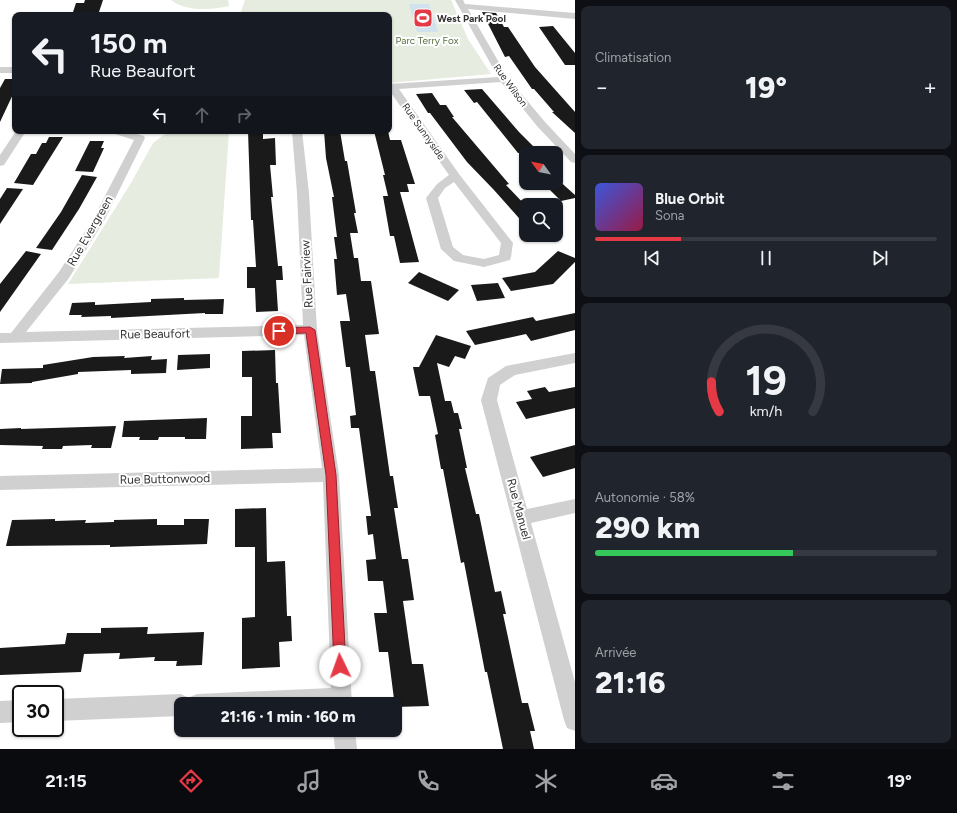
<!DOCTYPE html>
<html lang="fr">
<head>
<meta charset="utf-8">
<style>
  :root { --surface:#171b24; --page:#20242c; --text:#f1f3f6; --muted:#9ea1a6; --line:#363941; --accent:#e63946 }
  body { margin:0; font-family:Figtree,sans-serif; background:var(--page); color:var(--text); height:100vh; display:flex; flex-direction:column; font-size:15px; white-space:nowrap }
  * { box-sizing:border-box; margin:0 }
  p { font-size:13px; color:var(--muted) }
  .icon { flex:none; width:22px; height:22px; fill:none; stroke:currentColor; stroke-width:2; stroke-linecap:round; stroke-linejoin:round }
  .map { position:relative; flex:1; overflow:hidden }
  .details { display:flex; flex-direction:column; gap:6px; padding:6px; background:#0d0f14; width:382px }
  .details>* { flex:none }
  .guide { position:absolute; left:12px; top:12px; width:380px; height:122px; border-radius:8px; box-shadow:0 1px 3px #0004; background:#171b24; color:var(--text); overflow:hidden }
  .needle { width:26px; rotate:303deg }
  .buttons { position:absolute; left:519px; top:146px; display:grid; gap:8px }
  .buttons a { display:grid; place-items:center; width:44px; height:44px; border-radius:8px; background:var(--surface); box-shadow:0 1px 3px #0004; font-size:20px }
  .speed { position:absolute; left:12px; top:685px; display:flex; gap:8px; font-size:20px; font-weight:700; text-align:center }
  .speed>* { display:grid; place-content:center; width:52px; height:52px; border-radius:50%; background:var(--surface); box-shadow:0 1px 3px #0004; line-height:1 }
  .speed .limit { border:2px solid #111; border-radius:6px; background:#fff; color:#111 }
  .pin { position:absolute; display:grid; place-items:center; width:34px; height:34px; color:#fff; margin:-17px; border:2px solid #fff; border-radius:50%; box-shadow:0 1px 4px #0007 }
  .me { position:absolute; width:44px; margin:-22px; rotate:357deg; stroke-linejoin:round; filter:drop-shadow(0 0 3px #0008) }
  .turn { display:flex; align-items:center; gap:14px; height:84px; padding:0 12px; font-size:18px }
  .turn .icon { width:52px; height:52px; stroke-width:2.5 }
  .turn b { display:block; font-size:28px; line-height:34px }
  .lanes { display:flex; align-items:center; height:38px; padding:0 12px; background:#0003; justify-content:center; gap:20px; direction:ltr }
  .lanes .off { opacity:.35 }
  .big { font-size:30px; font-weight:800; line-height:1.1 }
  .details .card { flex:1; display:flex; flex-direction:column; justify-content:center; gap:6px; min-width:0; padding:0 14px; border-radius:8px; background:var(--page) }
  .details .dial { align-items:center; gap:0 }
  .dial svg { height:104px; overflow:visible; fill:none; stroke:var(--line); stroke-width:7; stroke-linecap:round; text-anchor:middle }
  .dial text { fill:var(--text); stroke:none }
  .song { display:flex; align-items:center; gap:12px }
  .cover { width:48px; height:48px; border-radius:6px; background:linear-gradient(135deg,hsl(230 70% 55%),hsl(340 70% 35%)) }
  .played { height:4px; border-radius:2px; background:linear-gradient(90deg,var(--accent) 25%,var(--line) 25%) }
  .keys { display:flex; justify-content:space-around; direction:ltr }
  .heat { display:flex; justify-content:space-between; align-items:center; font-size:22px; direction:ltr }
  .charge { height:6px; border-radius:3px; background:linear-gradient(90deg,#34c759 58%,var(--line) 0) }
  .trip { position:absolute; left:174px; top:697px; width:228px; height:40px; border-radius:8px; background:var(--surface); box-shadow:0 1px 3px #0004; font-weight:800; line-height:40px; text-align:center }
  .menu { display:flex; height:64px; justify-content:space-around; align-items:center; background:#090b0e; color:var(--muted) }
  .menu .icon { width:28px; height:28px }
  .menu .active { color:var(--accent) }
  .menu b { font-size:18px; color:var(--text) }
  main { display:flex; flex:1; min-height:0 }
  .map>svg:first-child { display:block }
</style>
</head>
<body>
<main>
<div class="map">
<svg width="575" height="749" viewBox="0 0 575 749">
  <rect width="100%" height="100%" fill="#fff"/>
  <path fill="#e6ecdf" d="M171 0H228L229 6C211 10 186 12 171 0Z
    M245 0H451L468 39 491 74 389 83V15H240Z
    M169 131H229L219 278 68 284 131 183 153 143Z"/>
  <path fill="#cfe2ee" d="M409 4H429L438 32H417Z"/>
  <path fill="#1a1a1a" d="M85 0H103L98 15H72L76 3H84Z
    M482 12 496 13 504 27H508L535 67 575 112V133L552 112H554L534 89H532L509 56 505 57Z
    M553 26 575 53V65H565L539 27Z
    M5 79H15V90L0 122V88Z
    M482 89 519 132 540 153H518L477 102 474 103 464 90Z
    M432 93 440 105H446L454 117H452L509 184 506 185 526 206V226L494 190 467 162 430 113H428L416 94Z
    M248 131H263V139L275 138 276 165H270L273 197H271L278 266H282L283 280H276L278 311 256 312 255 288H247V267H256L253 220H251Z
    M324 131H340L345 161H347L356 213H354L358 233H350L354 258H358L361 281H371L379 334 365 335 370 371H375L390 476H393L398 508H394L402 559H408L414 600 403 601 412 664H423L429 706 395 707 388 652H379L374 613H387L383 581H368L366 560 376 559 373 534 368 535 366 516H371L359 428H351L350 416 356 415 350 367H346L340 321H350L346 294 337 295 334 259H337L334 237H337L332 197H334L326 158Z
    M374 131H388L390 140H401L415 184H407L409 192H400L419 262 400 263 394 236H390L383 196H388L383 175H385Z
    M49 137H63L33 185 14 183 31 154H36L42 143H46Z
    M90 141H104L101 148H104L93 172 75 171Z
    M82 175 97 177 79 209 52 250 36 248 61 212Z
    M556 178 575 195V198L561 201 545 185 556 183Z
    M7 188 23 189 0 224V199Z
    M26 251 41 254 0 312V284Z
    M558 251 575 258V262L553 284 511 291 502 278 535 272Z
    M419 272 459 290 448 301 408 283Z
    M498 283 505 298 477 301 471 285Z
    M184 298V300L224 299 223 314H205V313L111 318V316L81 317 82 315H69L72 303 95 302V305L151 302V299Z
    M575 313V330L531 341 526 334 475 345 466 331 533 317 536 321Z
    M436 335 471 346 465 359 455 356 449 367 437 363 445 401H451L454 413H458L462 429H459L467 468H465L476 514H479L495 592 501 591 506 614H503L522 703H528L535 731H530L534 749H503L487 672H485L464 562 461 563 443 469H441L435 435 438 434 430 396H419L413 367H419Z
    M275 350 276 383H278L281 433H272L273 448 241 449V416H252V377H242V351Z
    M210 354V368L177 370 178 355Z
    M125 356 124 358 152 356 151 360 167 359 166 373 131 374V370L78 372V374L32 382V383L0 384 2 369 43 368V365L93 357Z
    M545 387 549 392 575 387V408L526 419 516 402 532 399 527 391Z
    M207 418 206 439H185V437H159L158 440H139L140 437H122L124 421Z
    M116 426 111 448H91L92 445 63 446 62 449H42L43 446 0 445V429L21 428V429Z
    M575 445V468L543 477 530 457Z
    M266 508 267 562 285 561 287 616H291L292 641 279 642 280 667 242 669V618L255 617V547H235V509Z
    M55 519V521L86 520 85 523 114 522V520L157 519V525H184V519H209L207 544 110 547V545L6 546 12 520Z
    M148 627 147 634 204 632 202 665 176 666 177 661H154L155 657 119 659 120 653 84 654 81 672 0 675V648L65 644 67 633H101V628Z"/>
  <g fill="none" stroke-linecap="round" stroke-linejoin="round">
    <path fill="#d0d0d0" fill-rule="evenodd" d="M455 0H463L465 4 575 13V19L468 9 508 78 545 122 575 154V163L571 162 537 126 501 82 399 89 459 174 513 243 511 257 510 260 484 267 454 261 441 249 426 198 437 184 449 175 389 90V84L498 77ZM454 182 501 243 499 255 484 259 463 255 453 247 438 198 445 188Z
      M0 67H15V73H0Z
      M16 131H26L4 165 0 166V155Z
      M111 131H127L144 136 145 138 105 219 69 278 26 332 303 325 297 193 292 131H302L309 193 317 330 339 475 352 704H181V716L55 721V699L181 694 189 698 190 697 197 694 331 688 323 482 0 490V476L322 468 304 335 0 343V333H11L59 272 93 219 134 140 112 133Z
      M575 353V363L515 375 500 385 497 400 527 509 575 499V513L531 523 575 682V731L567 728 564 720 481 400 488 378 506 366 511 365Z
      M21 700V722L0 723V701Z
      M333 730H355L357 749H335Z"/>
  </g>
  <path fill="#e63946" stroke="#96252e" d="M310 327 315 330 336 475 346 666 344 671 340 672 336 671 334 666 326 475 306 333 279 334 275 331 279 328Z"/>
  <defs>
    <g id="stadium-square" transform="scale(1)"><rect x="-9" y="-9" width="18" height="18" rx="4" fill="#e63946" stroke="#fff"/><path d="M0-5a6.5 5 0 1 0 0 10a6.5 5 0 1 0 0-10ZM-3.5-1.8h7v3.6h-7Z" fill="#fff"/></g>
  </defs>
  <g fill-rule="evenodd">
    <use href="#stadium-square" x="423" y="18"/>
  </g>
  <g text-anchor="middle" stroke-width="4" stroke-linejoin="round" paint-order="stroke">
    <g font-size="10" font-weight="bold" fill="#333" stroke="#fff" text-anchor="start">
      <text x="437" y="22">West Park Pool</text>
    </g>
    <g font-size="10" fill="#56703f" stroke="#fff">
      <text x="427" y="44">Parc Terry Fox</text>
    </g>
    <g font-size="10" fill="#333" stroke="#fff">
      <text transform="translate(511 85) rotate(54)" y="4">Rue Wilson</text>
      <text transform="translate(424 131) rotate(55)" y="4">Rue Sunnyside</text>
    </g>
    <g font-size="12" fill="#333" stroke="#fff">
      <text transform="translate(90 231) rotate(-60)" y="4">Rue Evergreen</text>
      <text transform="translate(307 274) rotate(-93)" y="4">Rue Fairview</text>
      <text transform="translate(155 334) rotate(-1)" y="4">Rue Beaufort</text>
      <text transform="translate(165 479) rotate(-1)" y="4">Rue Buttonwood</text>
      <text transform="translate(519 509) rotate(75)" y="4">Rue Manuel</text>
    </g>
  </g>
</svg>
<div class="buttons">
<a><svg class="needle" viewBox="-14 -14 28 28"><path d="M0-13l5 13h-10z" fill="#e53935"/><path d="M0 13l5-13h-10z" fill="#9ea1a6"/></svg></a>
<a><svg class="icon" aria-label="search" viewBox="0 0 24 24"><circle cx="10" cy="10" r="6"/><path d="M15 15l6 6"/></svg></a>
</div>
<div class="speed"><div class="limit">30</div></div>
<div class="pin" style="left:279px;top:331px;background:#d93025"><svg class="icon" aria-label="arrive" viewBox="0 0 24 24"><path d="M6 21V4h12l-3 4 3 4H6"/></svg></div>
<svg class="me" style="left:340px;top:666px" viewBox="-20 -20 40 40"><circle r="19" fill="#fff"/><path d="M0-13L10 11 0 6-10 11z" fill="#e63946"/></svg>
<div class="trip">21:16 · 1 min · 160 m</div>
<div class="guide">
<div class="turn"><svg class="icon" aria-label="left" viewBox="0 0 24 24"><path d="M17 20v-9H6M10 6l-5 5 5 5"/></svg><div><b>150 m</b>Rue Beaufort</div></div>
<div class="lanes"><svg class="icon" aria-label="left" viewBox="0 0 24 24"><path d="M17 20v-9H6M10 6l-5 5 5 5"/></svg><svg class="icon off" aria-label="ahead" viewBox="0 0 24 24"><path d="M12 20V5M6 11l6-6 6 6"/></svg><svg class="icon off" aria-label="right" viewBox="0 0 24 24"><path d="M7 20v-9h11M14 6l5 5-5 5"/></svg></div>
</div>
</div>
<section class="details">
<div class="card"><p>Climatisation</p>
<div class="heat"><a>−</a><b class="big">19°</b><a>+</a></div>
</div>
<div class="card">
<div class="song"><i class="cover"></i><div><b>Blue Orbit</b><p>Sona</p></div></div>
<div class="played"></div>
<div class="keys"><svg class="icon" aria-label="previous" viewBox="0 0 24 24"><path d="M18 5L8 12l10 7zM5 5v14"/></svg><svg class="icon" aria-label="pause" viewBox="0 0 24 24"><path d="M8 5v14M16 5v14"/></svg><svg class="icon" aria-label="next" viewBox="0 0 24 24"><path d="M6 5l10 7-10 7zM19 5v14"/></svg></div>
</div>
<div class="card dial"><svg viewBox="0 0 100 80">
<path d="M14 69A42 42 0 1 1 86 69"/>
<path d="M14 69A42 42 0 0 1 8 46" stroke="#e63946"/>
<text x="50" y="56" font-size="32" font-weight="700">19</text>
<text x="50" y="72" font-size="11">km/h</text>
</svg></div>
<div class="card"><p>Autonomie · 58%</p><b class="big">290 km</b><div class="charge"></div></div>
<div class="card"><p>Arrivée</p><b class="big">21:16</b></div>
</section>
</main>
<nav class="menu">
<b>21:15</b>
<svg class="icon active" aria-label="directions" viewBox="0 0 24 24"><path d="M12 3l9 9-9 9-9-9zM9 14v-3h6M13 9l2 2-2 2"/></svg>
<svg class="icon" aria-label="music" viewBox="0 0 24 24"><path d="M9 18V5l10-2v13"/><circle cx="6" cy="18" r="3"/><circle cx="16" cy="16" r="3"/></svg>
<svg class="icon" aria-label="phone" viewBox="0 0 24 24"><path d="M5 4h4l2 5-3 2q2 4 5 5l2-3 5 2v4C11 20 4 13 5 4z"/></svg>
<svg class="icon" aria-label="climate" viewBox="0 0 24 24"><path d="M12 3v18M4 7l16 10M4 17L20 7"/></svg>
<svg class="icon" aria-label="car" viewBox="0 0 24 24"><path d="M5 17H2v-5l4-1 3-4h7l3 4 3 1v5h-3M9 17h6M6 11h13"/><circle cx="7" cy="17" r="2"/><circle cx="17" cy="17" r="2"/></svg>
<svg class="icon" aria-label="filters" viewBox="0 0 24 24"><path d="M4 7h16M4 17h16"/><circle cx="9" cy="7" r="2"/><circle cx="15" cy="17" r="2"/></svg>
<b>19°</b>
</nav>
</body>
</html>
